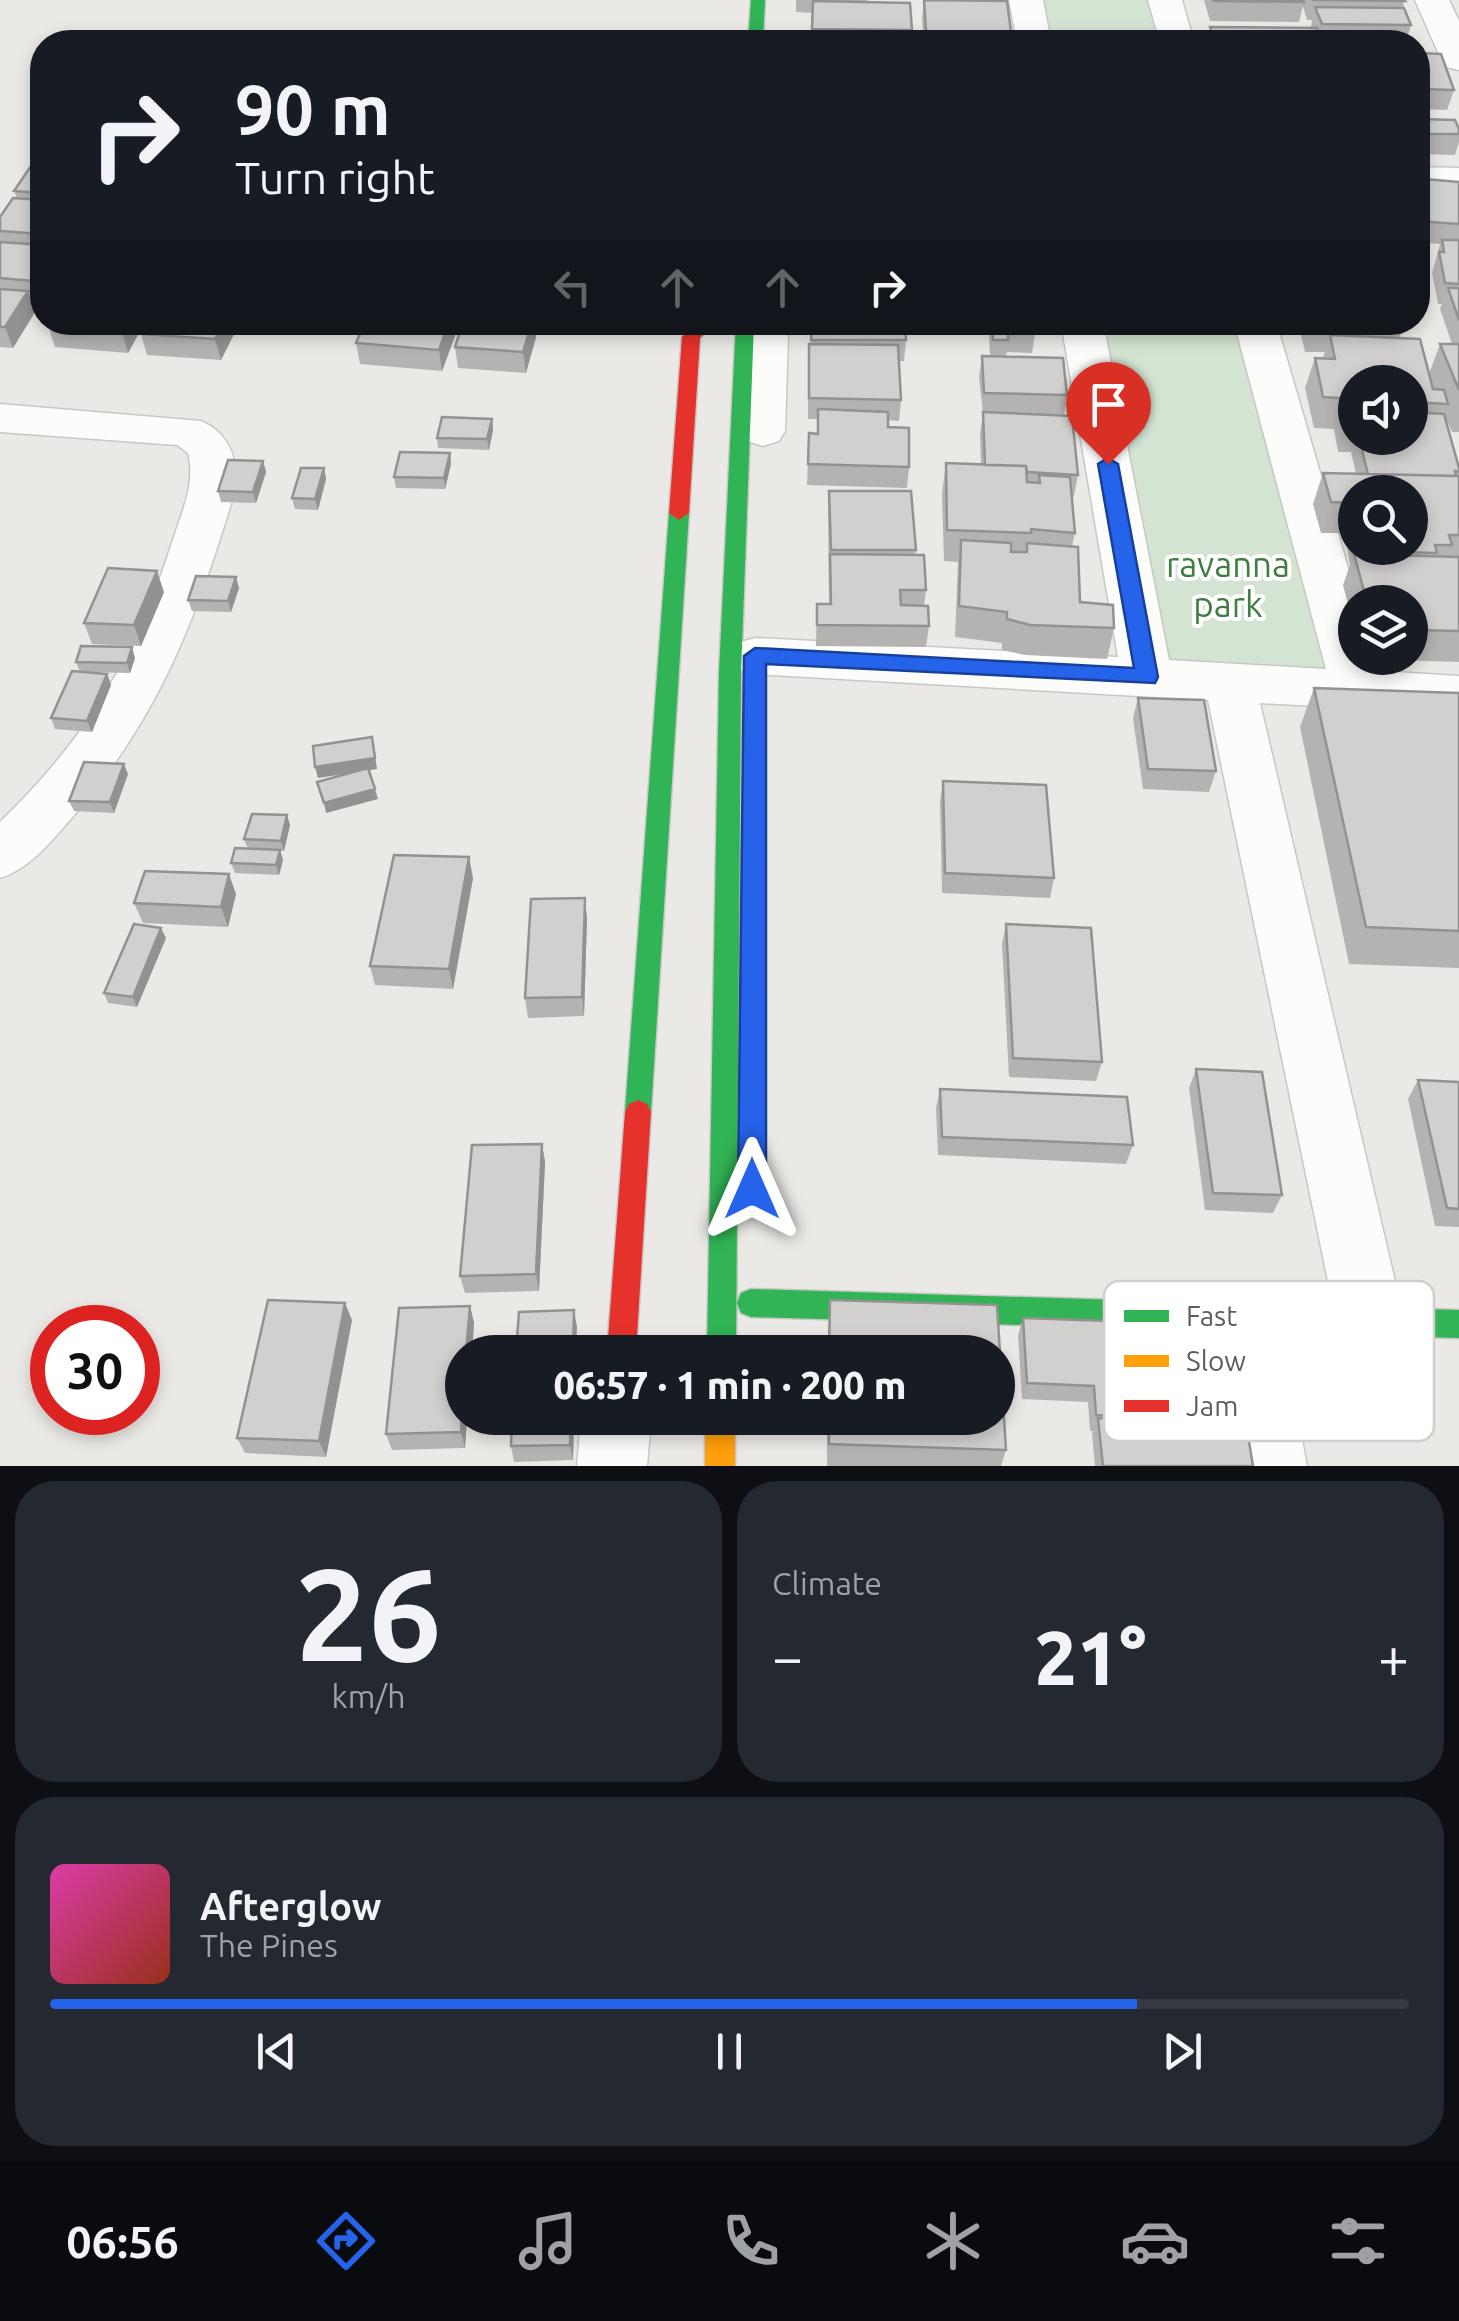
<!DOCTYPE html>
<html lang="en">
<head>
<meta charset="utf-8">
<style>
  :root { --surface:#171b24; --page:#242831; --text:#f1f3f6; --muted:#9ea1a6; --line:#363941; --accent:#2563eb }
  body { margin:0; font-family:Ubuntu,sans-serif; background:var(--page); color:var(--text); height:100vh; display:flex; flex-direction:column; font-size:38px; white-space:nowrap }
  * { box-sizing:border-box; margin:0 }
  p { font-size:32px; color:var(--muted) }
  .icon { flex:none; width:55px; height:55px; fill:none; stroke:currentColor; stroke-width:2; stroke-linecap:round; stroke-linejoin:round }
  .map { position:relative; height:1466px; overflow:hidden }
  .details { display:flex; flex-direction:column; gap:15px; padding:15px; background:#0d0f14; flex:1 }
  .details>* { flex:none }
  .banner { position:absolute; left:30px; top:30px; width:1400px; height:305px; border-radius:40px; box-shadow:0 5px 15px #0003; background:#171b24; color:var(--text); overflow:hidden }
  .fabs { position:absolute; left:1338px; top:365px; display:grid; gap:20px }
  .fabs a { display:grid; place-items:center; width:90px; height:90px; border-radius:50%; background:var(--surface); box-shadow:0 5px 15px #0003; font-size:50px }
  .speed { position:absolute; left:30px; top:1305px; display:flex; gap:20px; font-size:50px; font-weight:700; text-align:center }
  .speed>* { display:grid; place-content:center; width:130px; height:130px; border-radius:50%; background:var(--surface); box-shadow:0 5px 15px #0003; line-height:1 }
  .speed .limit { border:15px solid #d22; background:#fff; color:#111 }
  .pin { position:absolute; display:grid; place-items:center; width:85px; height:85px; color:#fff; margin:-102px -42px; border-radius:50% 50% 50% 0; rotate:-45deg; box-shadow:0 0 10px #0007 }
  .pin .icon { rotate:45deg }
  .me { position:absolute; width:110px; margin:-55px; rotate:0deg; stroke-linejoin:round; filter:drop-shadow(0 0 8px #0008) }
  .turn { display:flex; align-items:center; gap:35px; height:210px; padding:0 40px; font-size:45px }
  .turn .icon { width:130px; height:130px; stroke-width:2.5 }
  .turn b { display:block; font-size:70px; line-height:85px }
  .lanes { display:flex; align-items:center; height:95px; padding:0 40px; background:#0003; justify-content:center; gap:50px; direction:ltr }
  .lanes .off { opacity:.35 }
  .big { font-size:75px; font-weight:800; line-height:1.1 }
  .details .widget { flex:1; display:flex; flex-direction:column; justify-content:center; gap:15px; min-width:0; padding:0 35px; border-radius:40px; background:var(--page) }
  .details .dial { align-items:center; gap:0 }
  .dial b { font-size:130px; line-height:1 }
  .song { display:flex; align-items:center; gap:30px }
  .cover { width:120px; height:120px; border-radius:15px; background:linear-gradient(135deg,hsl(320 70% 55%),hsl(10 70% 35%)) }
  .played { height:10px; border-radius:5px; background:linear-gradient(90deg,var(--accent) 80%,var(--line) 80%) }
  .keys { display:flex; justify-content:space-around; direction:ltr }
  .heat { display:flex; justify-content:space-between; align-items:center; font-size:55px; direction:ltr }
  .details .tiles { flex:1; display:grid; gap:15px; grid-template-columns:1fr 1fr }
  .widget:last-child { grid-column:span 2 }
  .trip { position:absolute; left:445px; top:1335px; width:570px; height:100px; border-radius:50px; background:var(--surface); box-shadow:0 5px 15px #0003; font-weight:800; line-height:100px; text-align:center }
  .tabs { display:flex; height:160px; justify-content:space-around; align-items:center; background:#090b0e; color:var(--muted) }
  .tabs .icon { width:70px; height:70px }
  .tabs .active { color:var(--accent) }
  .tabs b { font-size:45px; color:var(--text) }
  .map>svg:first-child { display:block }
</style>
</head>
<body>
<div class="map">
<svg width="1459" height="1466" viewBox="0 0 1459 1466">
  <rect width="100%" height="100%" fill="#eae9e5"/>
  <path fill="#d4e4d2" d="M1019 0H1165L1177 42H1027Z
    M1080 323H1255L1358 691 1164 678Z"/>
  <g fill="none" stroke-linecap="round" stroke-linejoin="round">
    <g stroke="#c7c7c6" stroke-width="3">
      <path id="street" d="M1009 0H1043L1051 42H1017Z
        M1148 0H1182L1194 42H1160Z
        M1415 0H1449L1459 21V70L1446 67 1441 59Z
        M1418 167 1459 168V192L1418 190Z
        M740 322H782L788 337 785 431 779 441 763 446 747 441 741 431 746 337Z
        M1061 322H1103L1169 660 1326 669 1234 322H1276L1358 602 1355 658H1374L1378 671 1459 676V714L1260 703 1404 1320 1394 1343 1370 1352 1346 1343 1336 1320 1208 700 755 674 737 669 730 656 737 643 755 638 1118 657Z
        M0 404 201 421C231 434 238 460 235 491 196 619 159 719 69 821 49 844 29 869 0 878V822C87 738 135 657 172 543 181 514 196 484 188 453L177 445 0 432Z
        M1245 1286 1269 1295 1279 1318 1307 1466H1237L1211 1318 1221 1295Z
        M581 1418H651L647 1466H577Z"/>
    </g>
    <g stroke="#c7c7c6" stroke-width="3">
      <path id="fast" d="M751 0H765L763 42H748Z
        M736 322H754L741 673 736 1352H707L719 673Z
        M679 506 689 513 651 1112 647 1120 638 1124 629 1120 625 1112 669 513Z
        M751 1289 1459 1310V1338L751 1317 741 1313 737 1303 741 1293Z"/>
    </g>
    <g stroke="#c7c7c6" stroke-width="3">
      <path id="slow" d="M705 1418H735V1466H705Z"/>
    </g>
    <g stroke="#c7c7c6" stroke-width="3">
      <path id="jam" d="M695 322H715L700 338 689 513 679 520 669 513 682 337Z
        M638 1100 647 1104 651 1112 636 1352H607L625 1112 629 1104Z"/>
    </g>
    <use href="#street" fill="#fcfcfb" fill-rule="evenodd"/>
    <use href="#fast" fill="#30b455" fill-rule="evenodd"/>
    <use href="#slow" fill="#ff9f0a" fill-rule="evenodd"/>
    <use href="#jam" fill="#e5322d" fill-rule="evenodd"/>
  </g>
  <path fill="#b4b3b1" fill-rule="evenodd" d="M796 0H867V2L912 30 911 42H920H812L813 13 796 12Z
    M924 0H1004L1011 32 1010 42H924L922 19Z
    M1204 0H1404L1403 8 1411 25 1406 42H1207L1210 27 1311 28 1312 20H1307L1303 6 1299 22 1210 21Z
    M1418 53 1454 90 1447 110 1418 109Z
    M1418 119 1459 129V142L1455 155 1418 154Z
    M42 161V297L40 301H31L35 312 13 348 0 347V217L17 198 14 191Z
    M1425 179 1459 182V432H1452L1444 414 1459 468V662L1362 659V658H1410V602H1355V631L1343 585 1350 565 1345 533H1321L1313 504 1323 473 1356 474 1351 452H1338L1334 429 1314 428 1305 388 1315 358H1323L1325 352H1305L1298 322H1397L1401 333 1399 338 1429 374 1440 344H1452L1440 309 1442 304H1438L1432 273 1440 244 1418 242V190H1422ZM1355 382H1410V438H1355ZM1355 492 1410 548H1355Z
    M50 322H145L128 353 55 347 48 326Z
    M147 322H239V324L221 360 147 355 141 334Z
    M453 322 455 336 442 371 360 364 356 343 364 324 345 323Z
    M463 322H542L541 326H535L536 337 526 373 458 368 455 347Z
    M811 322 906 340 904 361H899L901 400 899 421 888 420V427L909 467 907 488 807 485 809 433H817L818 419H808V365L809 344H811Z
    M950 322H1037L1032 353 1007 352 1006 356 1067 395 1064 416 1078 475 1074 496H1072L1075 533 1072 546 1080 602 1114 628 1107 659 1025 655 1002 650V643L955 637 958 562 944 561 942 494 946 463 981 465 980 433 983 414 979 377 982 356H990L989 334 951 333Z
    M492 419 493 430 489 450 438 448 437 438Z
    M450 453 451 464 445 489 396 488 394 477Z
    M263 461 266 472 256 503 221 502 218 491Z
    M324 468 326 479 318 510 295 509 292 498Z
    M829 491 916 550 915 555 926 590 924 606 929 626 926 647 816 646 817 604H829L828 512Z
    M239 588 231 612 192 611 188 600Z
    M164 592 141 646 92 644 84 623Z
    M135 658 130 673 87 672 107 674 111 685 92 732 55 729 51 718 80 672 76 662Z
    M1314 688 1459 693V968L1349 964 1300 727Z
    M1138 698 1216 771 1209 792 1143 789 1133 718Z
    M128 774 114 813 74 811 69 801Z
    M943 781 1054 878 1050 898 942 893 940 801Z
    M287 815 290 825 284 851H280L283 860 279 875 235 873 231 863 248 849 244 839Z
    M473 878 453 989 375 985 370 966Z
    M236 894 228 927 143 923 134 903Z
    M587 918 584 1016 528 1018 525 998Z
    M1006 924 1102 1062 1096 1081 1009 1077 1002 944Z
    M166 938 137 1007 108 1003 104 993Z
    M1196 1069 1282 1195 1273 1213 1205 1210 1189 1088Z
    M1418 1080 1459 1082V1227L1435 1226 1408 1099Z
    M940 1089 1133 1145 1126 1164 938 1155 936 1108Z
    M542 1144 545 1162 539 1291 465 1293 460 1276Z
    M830 1300 997 1305 1006 1450 1001 1466H827V1418H998V1352H827Z
    M470 1306 474 1323 472 1352H462V1418H467L465 1448 392 1450 386 1434Z
    M1023 1318 1143 1363 1205 1419 1204 1422 1253 1466H1095L1092 1434 1093 1431H1090L1088 1402 1022 1399 1018 1335Z
    M352 1320 326 1457 245 1453 237 1438Z
    M574 1418 573 1460 514 1462 511 1446Z"/>
  <path fill="#929290" d="M42 265V297L40 301 33 281Z
    M28 291 35 312 13 348 5 327Z
    M127 322H145L128 353 122 332Z
    M224 322 239 324 221 360 215 339Z
    M449 322H453L455 336 442 371 439 350Z
    M532 322H535L536 337 526 373 523 352Z
    M492 419 493 430 489 450 487 439Z
    M450 453 451 464 445 489 444 478Z
    M263 461 266 472 256 503 253 492Z
    M324 468 326 479 318 510 315 499Z
    M157 571 164 592 141 646 134 625Z
    M236 577 239 588 231 612 228 601Z
    M132 647 135 658 130 673 127 663Z
    M107 674 111 685 92 732 87 721Z
    M372 737 377 769 318 778 315 767Z
    M124 764 128 774 114 813 110 802Z
    M375 789 378 799 326 813 324 803Z
    M287 815 290 825 284 851 281 841Z
    M280 850 283 860 279 875 276 865Z
    M469 857 473 878 453 989 449 969Z
    M229 874 236 894 228 927 221 907Z
    M585 898 587 918 584 1016 582 997Z
    M161 928 166 938 137 1007 133 997Z
    M542 1144 545 1162 539 1291 536 1274Z
    M345 1303 352 1320 326 1457 319 1441Z
    M470 1306 474 1323 472 1352H466Z
    M574 1310 577 1327 576 1352H573Z
    M462 1406V1418H467L465 1448 461 1432Z
    M571 1418H574L573 1460 570 1445Z"/>
  <path fill="#d1d0ce" stroke="#929290" stroke-width="2.5" d="M924 0 1007 1 1011 32 926 31Z
    M1213 0H1303L1304 2 1214 1Z
    M1312 0H1404L1405 1Z
    M813 1 910 3 912 30 812 29Z
    M1315 7 1404 8 1411 25 1322 24Z
    M1210 27 1317 28 1322 42H1215Z
    M816 40 920 42H816Z
    M1418 53 1441 54 1454 90 1418 89Z
    M1418 119 1455 120 1459 129V134H1418Z
    M35 160 42 161V193L14 191Z
    M1425 179 1459 182V224L1418 221V190H1428Z
    M13 198 42 200V234L0 231V217Z
    M1442 240H1459V284L1445 283 1439 252H1444Z
    M0 242 42 245V265L33 281 0 278Z
    M1448 288H1459V320Z
    M0 289 28 291 5 327H0Z
    M50 322H127L122 332 48 326Z
    M147 322H224L215 339 141 334Z
    M365 322H449L439 350 356 343Z
    M463 322H532L523 352 455 347Z
    M812 322H905L906 340H811Z
    M992 322H1034L1035 332 1008 331V340H993Z
    M1309 322H1397L1401 333 1311 331Z
    M1330 335 1420 339 1433 389 1444 390 1448 404 1410 402V382H1355V399L1323 397 1315 358 1335 359Z
    M809 344 898 345 901 400 809 398Z
    M1440 344H1459V390Z
    M982 356 1063 358 1067 395 984 393Z
    M818 409 888 412V427L909 428V467L808 464 809 433 818 434Z
    M1341 409 1355 410V431H1345Z
    M983 412 1072 416 1078 475 1027 472 1026 466 985 465Z
    M1410 412 1444 414 1459 468V472L1455 471 1456 476 1368 474 1359 438H1410Z
    M442 417 492 419 487 439 437 438Z
    M400 452 450 453 444 478 394 477Z
    M228 460 263 461 253 492 218 491Z
    M946 463 1026 466 1027 482 1040 483 1039 475 1070 477 1075 533 1031 529V533L947 530Z
    M301 468H324L315 499 292 498Z
    M1323 473 1459 476V535H1449L1452 545H1435L1437 553 1364 551 1363 548H1410V492H1355V503L1331 502Z
    M829 491H911L916 550H831Z
    M961 540 1011 543V552H1027V543L1078 547 1080 602 1113 605 1114 628 1030 625 1007 619V612L959 606Z
    M830 554 924 555 926 590H900L901 605 928 606 929 626 817 625V604H831Z
    M1354 554 1459 557V631L1410 630V602H1367Z
    M108 568 157 571 134 625 84 623Z
    M196 576 236 577 228 601 188 600Z
    M81 646 132 647 127 663 76 662Z
    M72 671 107 674 87 721 51 718Z
    M1314 688 1459 693V931L1366 927Z
    M1138 698 1204 700 1216 771 1148 769Z
    M372 737 375 758 315 767 313 746Z
    M84 762 124 764 110 802 69 801Z
    M368 768 375 789 324 803 317 782Z
    M943 781 1046 785 1054 878 945 873Z
    M252 814 287 815 281 841 244 839Z
    M235 848 280 850 276 865 231 863Z
    M394 855 469 857 449 969 370 966Z
    M145 871 229 874 221 907 134 903Z
    M585 898 582 997 525 998 531 899Z
    M134 924 161 928 133 997 104 993Z
    M1006 924 1091 928 1102 1062 1013 1058Z
    M1196 1069 1262 1072 1282 1195 1213 1193Z
    M1418 1080 1459 1082V1209L1447 1208Z
    M940 1089 1127 1097 1133 1145 942 1137Z
    M542 1144 536 1274 460 1276 472 1145Z
    M268 1300 345 1303 319 1441 237 1438Z
    M830 1300 997 1305 1006 1450 829 1444V1418H998V1352H829Z
    M470 1306 466 1352H462V1406L461 1432 386 1434 399 1308Z
    M574 1310 573 1352H516L519 1312Z
    M1023 1318 1138 1322 1143 1363 1199 1365 1205 1419 1096 1415 1094 1386 1027 1383Z
    M512 1418H571L570 1445 511 1446Z
    M1098 1418 1246 1423 1253 1466H1103Z"/>
  <path fill="#2563eb" stroke="#184099" stroke-width="2.5" d="M1108 458 1118 464 1158 677 1155 683 766 664V1189L762 1198 752 1201 742 1198 738 1189 744 656 755 648 1134 668 1098 464Z"/>
  <g text-anchor="middle" stroke-width="8" stroke-linejoin="round" paint-order="stroke">
    <g font-size="35" fill="#3f7d41" stroke="#fff">
      <text x="1228" y="577">ravanna<tspan x="1228" dy="40">park</tspan></text>
    </g>
  </g>
  <rect x="1104" y="1281" width="330" height="160" rx="15" fill="#fff" stroke="#cecfd0" stroke-width="2.5"/>
  <rect x="1124" y="1310" width="45" height="12" fill="#30b455"/>
  <rect x="1124" y="1355" width="45" height="12" fill="#ff9f0a"/>
  <rect x="1124" y="1400" width="45" height="12" fill="#e5322d"/>
  <g font-size="28" fill="#5b5e62">
    <text x="1186" y="1326">Fast</text>
    <text x="1186" y="1371">Slow</text>
    <text x="1186" y="1416">Jam</text>
  </g>
</svg>
<div class="fabs">
<a><svg class="icon" aria-label="sound" viewBox="0 0 24 24"><path d="M4 9h4l5-4v14l-5-4H4zM17 9q2 3 0 6"/></svg></a>
<a><svg class="icon" aria-label="search" viewBox="0 0 24 24"><circle cx="10" cy="10" r="6"/><path d="M15 15l6 6"/></svg></a>
<a><svg class="icon" aria-label="layers" viewBox="0 0 24 24"><path d="M12 4l9 5-9 5-9-5zM3 14l9 5 9-5"/></svg></a>
</div>
<div class="speed"><div class="limit">30</div></div>
<div class="pin" style="left:1108px;top:464px;background:#d93025"><svg class="icon" aria-label="arrive" viewBox="0 0 24 24"><path d="M6 21V4h12l-3 4 3 4H6"/></svg></div>
<svg class="me" style="left:752px;top:1189px" viewBox="-20 -20 40 40"><path d="M0-17L14 15 0 8-14 15z" fill="#2563eb" stroke="#fff" stroke-width="4"/></svg>
<div class="trip">06:57 · 1 min · 200 m</div>
<div class="banner">
<div class="turn"><svg class="icon" aria-label="right" viewBox="0 0 24 24"><path d="M7 20v-9h11M14 6l5 5-5 5"/></svg><div><b>90 m</b>Turn right</div></div>
<div class="lanes"><svg class="icon off" aria-label="left" viewBox="0 0 24 24"><path d="M17 20v-9H6M10 6l-5 5 5 5"/></svg><svg class="icon off" aria-label="ahead" viewBox="0 0 24 24"><path d="M12 20V5M6 11l6-6 6 6"/></svg><svg class="icon off" aria-label="ahead" viewBox="0 0 24 24"><path d="M12 20V5M6 11l6-6 6 6"/></svg><svg class="icon" aria-label="right" viewBox="0 0 24 24"><path d="M7 20v-9h11M14 6l5 5-5 5"/></svg></div>
</div>
</div>
<section class="details">
<div class="tiles">
<div class="widget dial"><b>26</b><p>km/h</p></div>
<div class="widget"><p>Climate</p>
<div class="heat"><a>−</a><b class="big">21°</b><a>+</a></div>
</div>
<div class="widget">
<div class="song"><i class="cover"></i><div><b>Afterglow</b><p>The Pines</p></div></div>
<div class="played"></div>
<div class="keys"><svg class="icon" aria-label="previous" viewBox="0 0 24 24"><path d="M18 5L8 12l10 7zM5 5v14"/></svg><svg class="icon" aria-label="pause" viewBox="0 0 24 24"><path d="M8 5v14M16 5v14"/></svg><svg class="icon" aria-label="next" viewBox="0 0 24 24"><path d="M6 5l10 7-10 7zM19 5v14"/></svg></div>
</div>
</div>
</section>
<nav class="tabs">
<b>06:56</b>
<svg class="icon active" aria-label="directions" viewBox="0 0 24 24"><path d="M12 3l9 9-9 9-9-9zM9 14v-3h6M13 9l2 2-2 2"/></svg>
<svg class="icon" aria-label="music" viewBox="0 0 24 24"><path d="M9 18V5l10-2v13"/><circle cx="6" cy="18" r="3"/><circle cx="16" cy="16" r="3"/></svg>
<svg class="icon" aria-label="phone" viewBox="0 0 24 24"><path d="M5 4h4l2 5-3 2q2 4 5 5l2-3 5 2v4C11 20 4 13 5 4z"/></svg>
<svg class="icon" aria-label="climate" viewBox="0 0 24 24"><path d="M12 3v18M4 7l16 10M4 17L20 7"/></svg>
<svg class="icon" aria-label="car" viewBox="0 0 24 24"><path d="M5 17H2v-5l4-1 3-4h7l3 4 3 1v5h-3M9 17h6M6 11h13"/><circle cx="7" cy="17" r="2"/><circle cx="17" cy="17" r="2"/></svg>
<svg class="icon" aria-label="filters" viewBox="0 0 24 24"><path d="M4 7h16M4 17h16"/><circle cx="9" cy="7" r="2"/><circle cx="15" cy="17" r="2"/></svg>
</nav>
</body>
</html>
